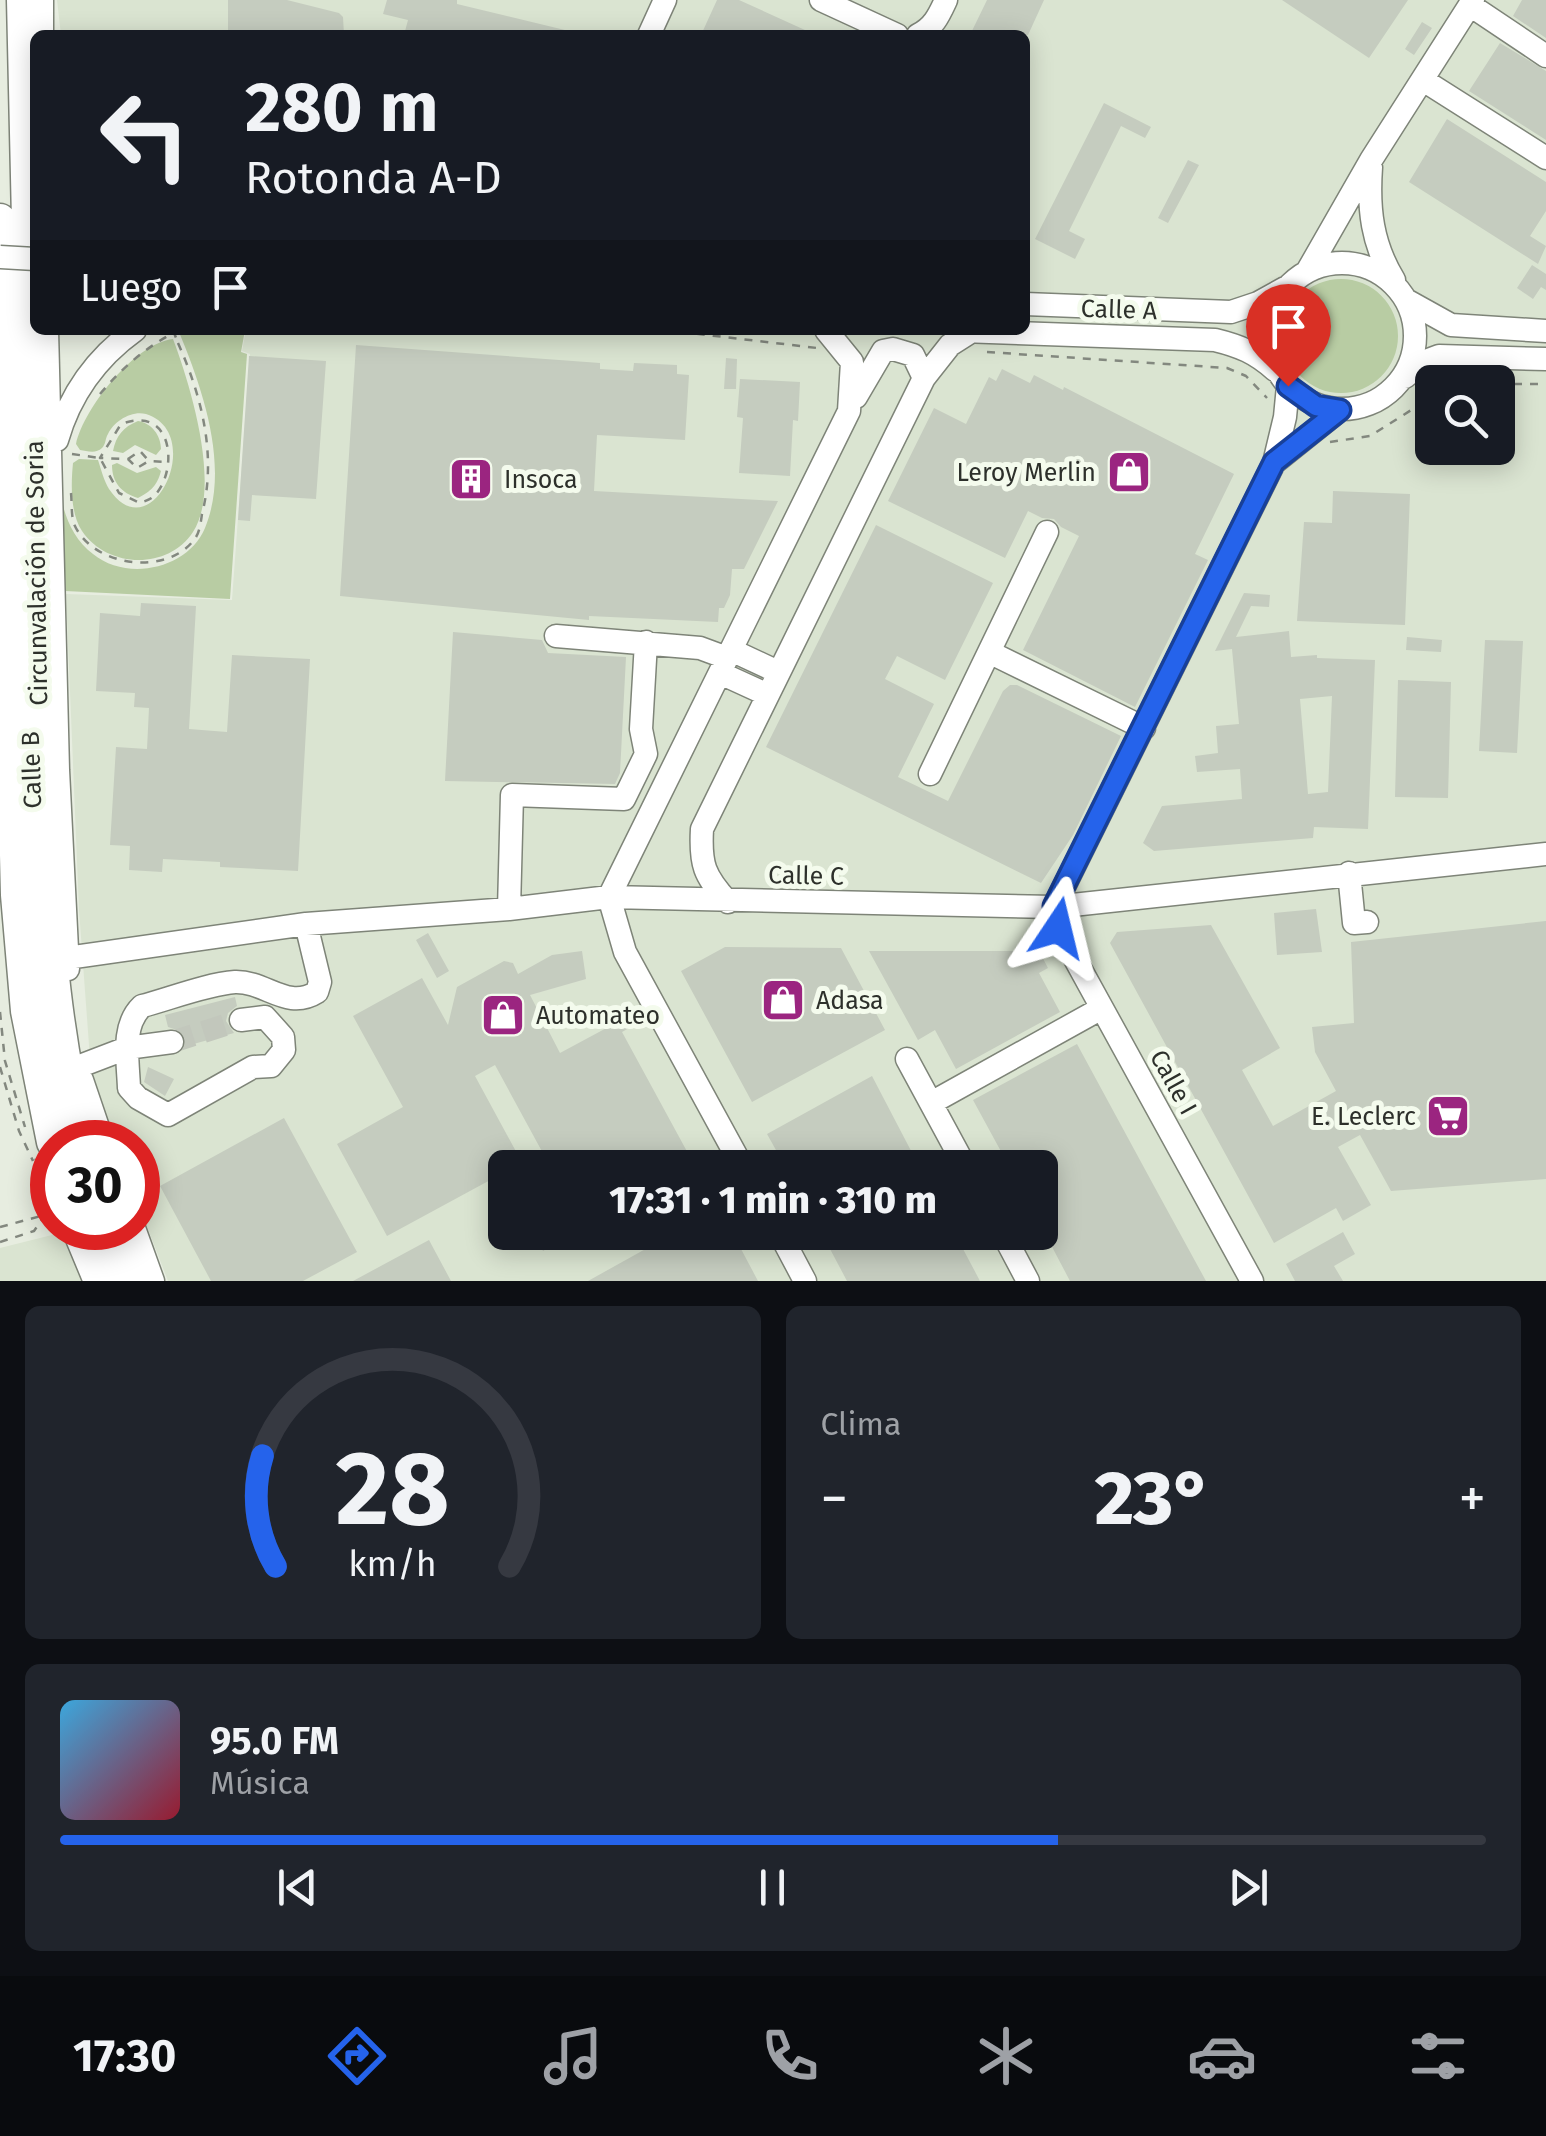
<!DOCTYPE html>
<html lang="es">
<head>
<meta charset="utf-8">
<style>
  :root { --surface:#171b24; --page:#20242c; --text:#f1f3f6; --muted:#9ea1a6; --line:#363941; --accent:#2563eb }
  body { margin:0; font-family:"Fira Sans",sans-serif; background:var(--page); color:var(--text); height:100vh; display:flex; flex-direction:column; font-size:38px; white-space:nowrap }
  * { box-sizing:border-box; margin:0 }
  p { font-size:32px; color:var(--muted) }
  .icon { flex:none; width:55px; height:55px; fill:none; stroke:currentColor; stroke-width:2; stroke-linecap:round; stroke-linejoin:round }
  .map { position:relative; height:1281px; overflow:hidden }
  .panel { display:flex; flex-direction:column; gap:25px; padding:25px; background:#0d0f14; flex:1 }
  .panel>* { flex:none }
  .banner { position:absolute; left:30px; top:30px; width:1000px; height:305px; border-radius:15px; box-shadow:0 5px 25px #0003; background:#171b24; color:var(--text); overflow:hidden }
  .controls { position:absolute; left:1415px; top:365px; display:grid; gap:20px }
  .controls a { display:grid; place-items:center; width:100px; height:100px; border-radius:15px; background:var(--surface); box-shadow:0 5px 25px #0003; font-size:50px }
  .speed { position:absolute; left:30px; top:1120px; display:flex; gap:20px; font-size:50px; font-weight:700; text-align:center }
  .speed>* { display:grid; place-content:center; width:130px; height:130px; border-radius:50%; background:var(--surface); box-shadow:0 5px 25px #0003; line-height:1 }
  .speed .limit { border:15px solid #d22; background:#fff; color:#111 }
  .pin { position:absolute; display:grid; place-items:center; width:85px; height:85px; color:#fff; margin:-102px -42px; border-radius:50% 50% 50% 0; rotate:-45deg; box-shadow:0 0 10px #0007 }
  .pin .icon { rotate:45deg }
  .me { position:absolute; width:110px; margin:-55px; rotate:10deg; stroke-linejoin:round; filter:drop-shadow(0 0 8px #0008) }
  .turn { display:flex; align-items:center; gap:35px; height:210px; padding:0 50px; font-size:45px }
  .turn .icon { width:130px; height:130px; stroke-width:2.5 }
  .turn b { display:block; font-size:70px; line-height:85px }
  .then { display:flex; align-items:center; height:95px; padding:0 50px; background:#0003; gap:20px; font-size:38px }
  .big { font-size:75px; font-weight:800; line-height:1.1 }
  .panel .widget { flex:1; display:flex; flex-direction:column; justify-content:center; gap:15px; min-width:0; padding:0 35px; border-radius:15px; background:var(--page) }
  .panel .dial { align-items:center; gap:0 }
  .dial svg { height:260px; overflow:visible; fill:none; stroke:var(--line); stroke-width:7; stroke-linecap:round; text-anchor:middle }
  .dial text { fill:var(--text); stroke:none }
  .song { display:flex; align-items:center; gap:30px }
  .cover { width:120px; height:120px; border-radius:15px; background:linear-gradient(135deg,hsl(200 70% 55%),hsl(350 70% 35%)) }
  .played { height:10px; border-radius:5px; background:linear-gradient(90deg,var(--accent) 70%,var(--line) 70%) }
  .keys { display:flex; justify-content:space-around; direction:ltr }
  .heat { display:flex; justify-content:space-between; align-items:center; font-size:55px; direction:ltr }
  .panel .tiles { flex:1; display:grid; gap:25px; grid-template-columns:1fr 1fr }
  .widget:last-child { grid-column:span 2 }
  .trip { position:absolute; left:488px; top:1150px; width:570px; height:100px; border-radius:15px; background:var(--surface); box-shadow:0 5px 25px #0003; font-weight:800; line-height:100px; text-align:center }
  .menu { display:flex; height:160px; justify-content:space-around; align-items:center; background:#090b0e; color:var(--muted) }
  .menu .icon { width:70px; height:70px }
  .menu .current { color:var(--accent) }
  .menu b { font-size:45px; color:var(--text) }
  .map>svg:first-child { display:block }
</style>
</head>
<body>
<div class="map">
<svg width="1546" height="1281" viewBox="0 0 1546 1281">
  <rect width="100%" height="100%" fill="#e7ede0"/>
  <path fill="#dae4d1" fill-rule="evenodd" d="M57 0H1546V1281H168L138 1203V1142H116L91 1072 79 910 66 594 232 600 250 354 242 351 246 330H1025V35H61ZM1432 382H1498V448H1432ZM505 1168H1040V1232H505Z
    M60 1233 85 1281H0V1248Z"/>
  <path fill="#b8cca3" d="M1284 336a57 57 0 1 1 114 0a57 57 0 1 1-114 0Z
    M188 330H245L241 352 247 354 230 599 65 591 62 502C67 523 76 541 93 554 127 582 188 569 205 528 230 467 203 390 179 332Z
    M173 339C190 384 222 487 193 532 167 571 107 568 82 531 70 513 71 483 73 463L79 459 98 460C101 469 104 481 109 489 152 553 207 433 146 414 132 410 114 421 108 434 105 439 106 444 102 448 96 454 87 451 80 450L76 444C84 408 135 343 173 339Z
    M138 421C152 423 161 436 161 449L156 455 135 445 123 453 113 451C116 436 123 427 138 421Z
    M117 463 137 473 156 467 161 471C157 486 151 491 138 498 121 493 112 482 112 465Z"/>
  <path fill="#c5ccbf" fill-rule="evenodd" d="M228 0H287L339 13 343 17 344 35H228Z
    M387 0H457V4L569 31 568 35H404L408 20 383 14Z
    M717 0H739L816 35H701Z
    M987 0H1044L1028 35H970Z
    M1282 0H1408L1369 58Z
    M1522 0H1546V38L1513 16Z
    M1422 22 1432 28 1414 55 1405 49Z
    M1500 43 1546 71V140L1469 91Z
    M1104 103 1151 127 1145 138 1121 126 1069 231 1085 239 1075 259 1035 239Z
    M1447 119 1546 182V211L1530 236 1546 246 1538 264 1409 182Z
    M1188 160 1199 165 1168 223 1158 218Z
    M1532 265 1546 274V290L1541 287 1533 299 1517 288Z
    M356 345 600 363V369L633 371 634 363 677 365V374L689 375 685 440 597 435 594 491 778 501 744 569H732L730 595 724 608H719L718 622 589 616V620L340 596Z
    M249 356 326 361 316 499 252 495 250 521 238 520Z
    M726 358 737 359 736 389H724Z
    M1002 369 1030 383 1034 375 1063 390 1064 387 1234 474 1195 554 1208 560 1135 707 1023 650 1079 536 1061 527 1054 519 1042 518 1028 511 1005 558 888 501 934 408 966 424 989 377 996 381Z
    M740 379 800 382 798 421 793 420 790 476 739 473 743 418 737 417Z
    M1333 491 1410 494 1405 625 1297 621 1304 522 1332 523Z
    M876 525 993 583 945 680 897 656 885 679 934 704 898 777 948 801 1003 691 1010 685H1017L1121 736 1073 835 1041 883 766 747Z
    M1244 593 1270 595 1269 607 1251 606 1236 637 1289 631 1291 657 1317 655V658L1375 660 1368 829 1314 827 1313 838 1154 851 1143 843 1162 806 1242 799 1240 769 1197 772 1195 756 1218 753 1216 726 1239 724 1232 649 1215 651ZM1332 696 1328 792 1308 794 1300 699Z
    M141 603 196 606 189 729 227 732 232 655 310 659 298 871 220 867V862L163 859 162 872 129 870 130 846 110 845 116 747 147 749 149 708 134 707 135 693 96 691 100 613 140 616Z
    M453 632 542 640 548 653 626 657 620 773 615 784 445 781Z
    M1407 637 1442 640 1441 652 1406 650Z
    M1485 640 1523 641 1517 753 1479 751Z
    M1398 680 1451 682 1448 798 1395 797Z
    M1316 909 1322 952 1277 955 1274 913Z
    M1546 921V1179L1391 1191 1360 1135 1338 1147 1371 1205 1343 1221 1336 1208 1274 1243 1110 943 1117 932 1211 925 1280 1048 1242 1070 1273 1126 1336 1091 1315 1052 1312 1027 1354 1023 1351 942Z
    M428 933 449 971 437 978 416 940Z
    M725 947 841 948 885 1030 752 1102 681 971Z
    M582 951 586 979 530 995 560 1053 640 1010 645 1019 622 1032 696 1168H551L495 1065 475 1076 525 1168H505V1172L387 1236 337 1144 403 1107 353 1016 422 978 448 1025 457 987 504 961 513 963 518 974 552 955Z
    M869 951H1039L1048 968 1039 973 1060 1012 956 1069 935 1030 918 1040Z
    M235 997 237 1006 228 1013 226 1021 234 1033 186 1046 183 1032 168 1027 165 1015Z
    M1077 1044 1154 1186 1206 1281H1070L1040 1224V1168H1010L973 1100Z
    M148 1067 174 1079 165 1096 144 1082Z
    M872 1076 920 1168H786L767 1134Z
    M284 1118 357 1252 303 1281H211L160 1186Z
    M533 1232H577L543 1251Z
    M676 1232H732L758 1281H588Z
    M821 1232H954L980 1281H847Z
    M1343 1232 1355 1254 1334 1266 1343 1281H1295L1286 1264Z
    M429 1240 451 1281H353Z"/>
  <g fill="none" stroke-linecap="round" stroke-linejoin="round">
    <path stroke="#c2c7bc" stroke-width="22" stroke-dasharray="22 11" stroke-linecap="butt" d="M172 1042 241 1020"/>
    <g stroke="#7e8478" stroke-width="25">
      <path id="minor" d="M42 0V35
        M821 0 897 35
        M1470 5 1546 56
        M649 35 665 0
        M918 35C934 27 939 15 946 0
        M1423 80 1546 158
        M1371 167C1368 209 1372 244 1394 280
        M1269 336a73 73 0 1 1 146 0a73 73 0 1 1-146 0Z
        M1308 270 1371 160 1473 0
        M1406 300 1451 325 1546 331
        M1025 304 1231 312 1258 303 1285 288
        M47 330 58 770 68 969
        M961 331 1215 340C1240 346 1256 353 1275 370
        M1405 377 1423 362 1439 356 1546 359
        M856 397 883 351 893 349 913 355 924 378
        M57 440C70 394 96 358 135 330
        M1274 463 1340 410
        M556 636 700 648 727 658
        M731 650 778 672
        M989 652 1144 728
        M720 673 768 695
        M930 774 1047 532
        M1349 873 1354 923 1367 922
        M609 897 849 411 852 362 826 330
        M609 897 625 952 743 1168
        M728 902C704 876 700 864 702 829L924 378 950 345 972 331
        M1054 907 1274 463 1285 417 1288 386
        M1054 907 1058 928 1252 1281
        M509 909 512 795 624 799 646 754 641 729 646 642
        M67 958 306 924 509 909 609 897 1054 907 1546 854
        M241 1020 265 1017 283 1037 284 1050 271 1066 253 1067 168 1115 138 1098 129 1088C128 1060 121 1026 142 1006 169 999 207 984 235 982 266 981 287 1011 317 992L320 982 306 924
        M907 1059 966 1168
        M80 1066 127 1048 172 1042
        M82 1080 103 1142
        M931 1103 1102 1008
        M134 1228 153 1281
        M779 1232 805 1281
        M1002 1232 1028 1281"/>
    </g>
    <g stroke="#7e8478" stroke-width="35">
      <path id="highway" d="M23 0 42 836C48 940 56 1042 82 1142
        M0 220 17 895 27 1011 53 1142
        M78 1228 100 1281
        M109 1228 131 1281"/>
    </g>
    <path stroke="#83887f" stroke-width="2.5" stroke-dasharray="8 8" stroke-linecap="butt" d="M509 330H623
      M665 330 817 348
      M987 352 1227 368 1246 376 1267 398
      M1498 384H1546
      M100 394C123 367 147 346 179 330
      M1330 442 1370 436 1432 397
      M72 454 100 458 119 493 140 503C145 501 150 500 154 496 178 473 175 404 121 424L100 458 128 459 137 468 149 461 167 462
      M128 459 140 451 148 460
      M71 493C72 502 71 515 74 524 93 568 170 577 196 537 200 531 201 520 202 514 217 456 202 397 178 343
      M0 1012 5 1061 25 1127
      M0 1067 19 1131 33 1161
      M0 1227 52 1213
      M0 1242 34 1231 45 1215 43 1186 34 1159"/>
    <use href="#minor" stroke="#fff" stroke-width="22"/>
    <use href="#highway" stroke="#fff" stroke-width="32"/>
    <g stroke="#7e8478" stroke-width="25" stroke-linecap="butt">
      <path id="minor-bridge" d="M0 257 35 259"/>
    </g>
    <path stroke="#83887f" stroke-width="2.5" stroke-dasharray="8 8" stroke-linecap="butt" d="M173 330 178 343"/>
    <use href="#minor-bridge" stroke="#fff" stroke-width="22"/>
  </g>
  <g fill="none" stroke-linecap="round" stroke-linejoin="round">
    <g stroke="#184099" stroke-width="25">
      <path id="route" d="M1058 928 1054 906 1274 462 1340 410 1316 406 1288 386"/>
    </g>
    <use href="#route" stroke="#2563eb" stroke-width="18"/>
  </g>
  <defs>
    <g id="shop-square" transform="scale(2.25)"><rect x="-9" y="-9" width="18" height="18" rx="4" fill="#9b2580" stroke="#f4fbed"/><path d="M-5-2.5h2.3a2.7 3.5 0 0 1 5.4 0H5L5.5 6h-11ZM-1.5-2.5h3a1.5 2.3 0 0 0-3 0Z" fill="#fff"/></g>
    <g id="building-square" transform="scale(2.25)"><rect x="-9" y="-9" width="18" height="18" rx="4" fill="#9b2580" stroke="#f4fbed"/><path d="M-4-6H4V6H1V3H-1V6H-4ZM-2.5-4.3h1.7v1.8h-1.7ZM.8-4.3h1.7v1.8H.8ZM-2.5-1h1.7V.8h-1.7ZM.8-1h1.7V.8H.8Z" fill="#fff"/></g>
    <g id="supermarket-square" transform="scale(2.25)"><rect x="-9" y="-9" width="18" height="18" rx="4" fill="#9b2580" stroke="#f4fbed"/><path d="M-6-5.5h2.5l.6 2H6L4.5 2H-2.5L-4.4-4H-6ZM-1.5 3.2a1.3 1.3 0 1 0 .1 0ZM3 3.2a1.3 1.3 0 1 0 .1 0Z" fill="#fff"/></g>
  </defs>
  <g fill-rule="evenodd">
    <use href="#shop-square" x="1129" y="472"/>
    <use href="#building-square" x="471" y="479"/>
    <use href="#shop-square" x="783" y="1000"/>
    <use href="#shop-square" x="503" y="1015"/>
    <use href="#supermarket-square" x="1448" y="1116"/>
  </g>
  <g text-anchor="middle" stroke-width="10" stroke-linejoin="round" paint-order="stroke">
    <g font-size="25" fill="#2d302b" stroke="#f4fbed">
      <text transform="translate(1119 309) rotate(2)" y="9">Calle A</text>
      <text transform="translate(36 573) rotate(-91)" y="9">Circunvalación de Soria</text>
      <text transform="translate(31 770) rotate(-92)" y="9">Calle B</text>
      <text transform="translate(806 875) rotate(1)" y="9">Calle C</text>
      <text transform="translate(1174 1082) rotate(61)" y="9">Calle I</text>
    </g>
    <g font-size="25" fill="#2d302b" stroke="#f4fbed" text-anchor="start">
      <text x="1096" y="481" text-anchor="end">Leroy Merlin</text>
      <text x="504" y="488">Insoca</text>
      <text x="816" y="1009">Adasa</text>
      <text x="536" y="1024">Automateo</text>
      <text x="1416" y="1125" text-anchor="end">E. Leclerc</text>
    </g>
  </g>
</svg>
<div class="controls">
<a><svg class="icon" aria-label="search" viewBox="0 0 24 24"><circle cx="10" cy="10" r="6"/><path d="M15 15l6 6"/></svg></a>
</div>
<div class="speed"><div class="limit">30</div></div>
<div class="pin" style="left:1288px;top:386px;background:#d93025"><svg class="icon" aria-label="arrive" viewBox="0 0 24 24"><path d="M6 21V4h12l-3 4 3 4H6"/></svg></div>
<svg class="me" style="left:1058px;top:928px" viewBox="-20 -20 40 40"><path d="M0-17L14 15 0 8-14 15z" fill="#2563eb" stroke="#fff" stroke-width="4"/></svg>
<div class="trip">17:31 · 1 min · 310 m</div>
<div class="banner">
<div class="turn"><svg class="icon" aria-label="left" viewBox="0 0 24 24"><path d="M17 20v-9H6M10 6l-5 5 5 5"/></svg><div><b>280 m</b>Rotonda A-D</div></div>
<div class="then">Luego<svg class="icon" aria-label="arrive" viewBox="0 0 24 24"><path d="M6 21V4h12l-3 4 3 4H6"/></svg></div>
</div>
</div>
<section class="panel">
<div class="tiles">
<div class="widget dial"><svg viewBox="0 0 100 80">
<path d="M14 69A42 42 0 1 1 86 69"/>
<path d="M14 69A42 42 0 0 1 10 35" stroke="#2563eb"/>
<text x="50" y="56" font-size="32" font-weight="700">28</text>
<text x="50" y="72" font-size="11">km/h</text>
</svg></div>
<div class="widget"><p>Clima</p>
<div class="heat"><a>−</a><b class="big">23°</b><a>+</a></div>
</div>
<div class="widget">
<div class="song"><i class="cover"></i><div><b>95.0 FM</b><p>Música</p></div></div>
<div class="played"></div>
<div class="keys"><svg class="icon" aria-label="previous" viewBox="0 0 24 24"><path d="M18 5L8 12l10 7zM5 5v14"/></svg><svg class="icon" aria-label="pause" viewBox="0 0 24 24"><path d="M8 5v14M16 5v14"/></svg><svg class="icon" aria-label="next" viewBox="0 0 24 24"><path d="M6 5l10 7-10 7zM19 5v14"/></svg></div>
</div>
</div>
</section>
<nav class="menu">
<b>17:30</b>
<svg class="icon current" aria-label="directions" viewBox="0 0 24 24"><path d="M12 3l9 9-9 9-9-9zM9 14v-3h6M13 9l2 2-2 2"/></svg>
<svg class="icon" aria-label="music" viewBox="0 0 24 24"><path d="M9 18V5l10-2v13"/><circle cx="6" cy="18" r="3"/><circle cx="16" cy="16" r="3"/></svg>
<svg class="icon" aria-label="phone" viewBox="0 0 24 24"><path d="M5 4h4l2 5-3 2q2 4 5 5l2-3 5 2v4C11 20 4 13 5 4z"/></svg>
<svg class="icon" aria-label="climate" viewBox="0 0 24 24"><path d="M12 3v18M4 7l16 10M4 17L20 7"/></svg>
<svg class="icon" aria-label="car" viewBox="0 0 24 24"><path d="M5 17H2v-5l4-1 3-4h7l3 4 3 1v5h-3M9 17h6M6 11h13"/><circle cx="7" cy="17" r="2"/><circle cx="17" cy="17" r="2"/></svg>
<svg class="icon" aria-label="filters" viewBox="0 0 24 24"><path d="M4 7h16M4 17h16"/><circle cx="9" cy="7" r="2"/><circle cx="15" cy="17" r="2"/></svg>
</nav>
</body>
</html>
